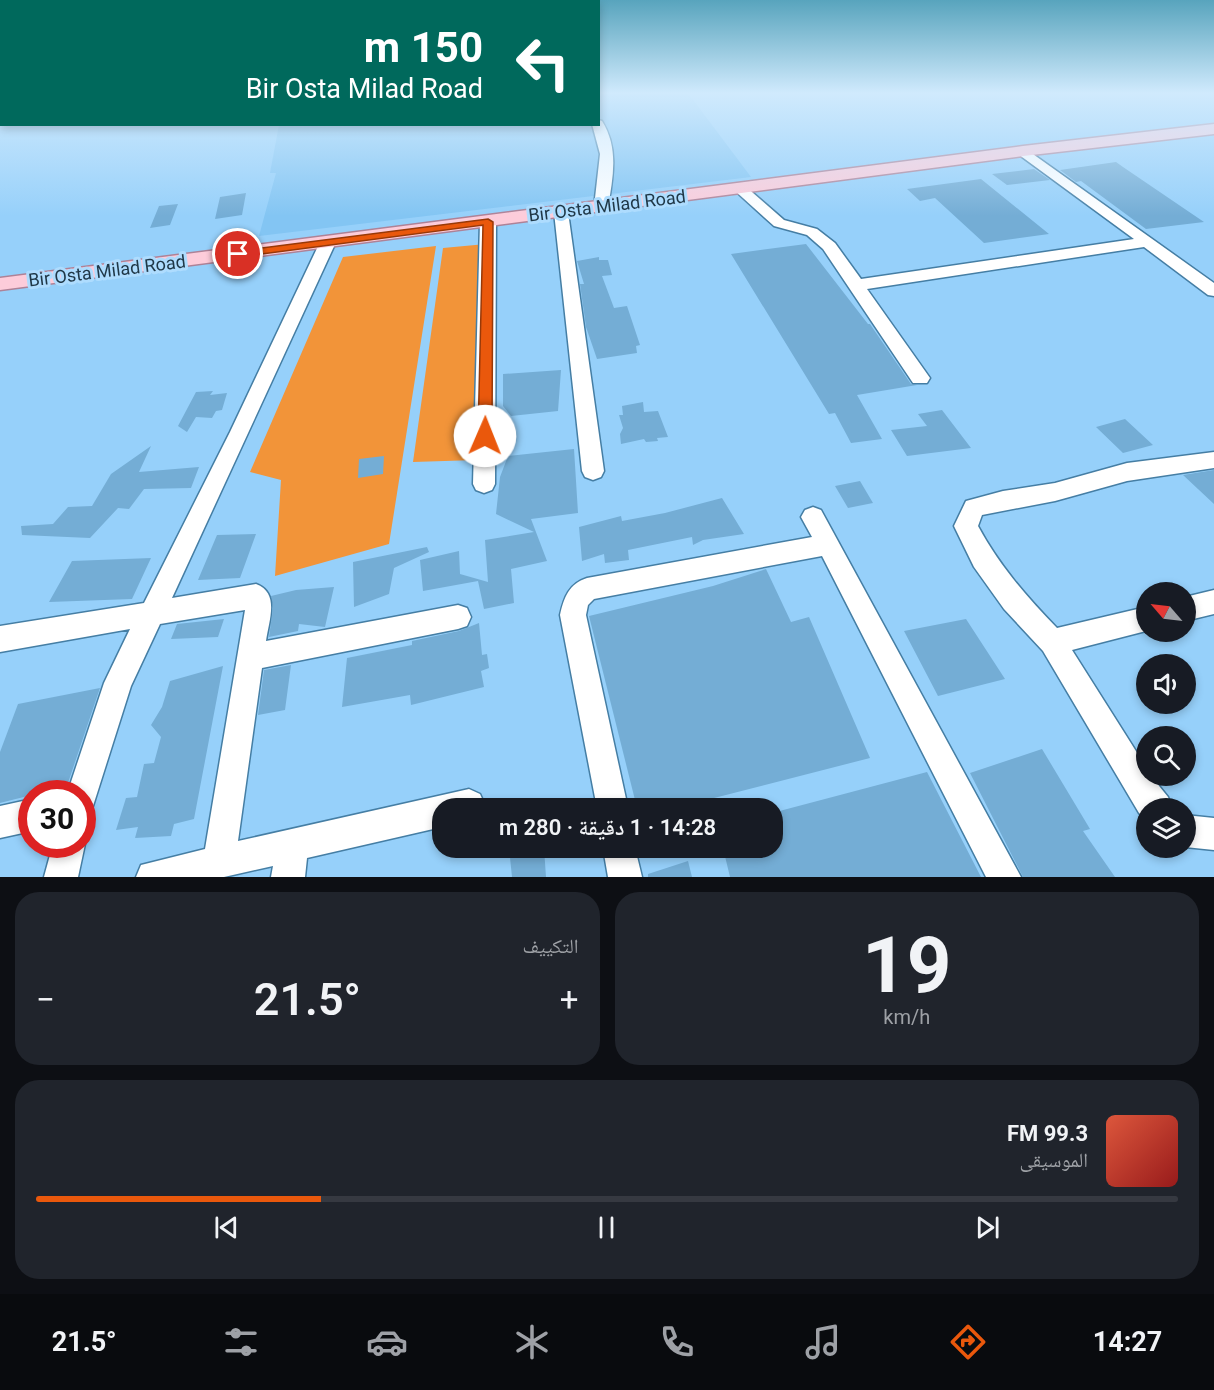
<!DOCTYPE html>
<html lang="ar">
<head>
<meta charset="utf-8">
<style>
  :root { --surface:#171b24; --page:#20242c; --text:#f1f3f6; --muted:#9ea1a6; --line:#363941; --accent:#ea580c }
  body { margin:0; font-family:Roboto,"Noto Naskh Arabic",sans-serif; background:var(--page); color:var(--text); direction:rtl; height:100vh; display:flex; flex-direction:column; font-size:22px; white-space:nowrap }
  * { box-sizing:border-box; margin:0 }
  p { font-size:20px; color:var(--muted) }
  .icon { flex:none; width:33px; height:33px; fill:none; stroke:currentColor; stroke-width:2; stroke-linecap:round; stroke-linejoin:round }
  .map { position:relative; height:877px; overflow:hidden; direction:ltr }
  .side { display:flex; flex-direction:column; gap:15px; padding:15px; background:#0d0f14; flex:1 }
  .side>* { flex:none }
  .banner { position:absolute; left:0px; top:0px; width:600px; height:126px; box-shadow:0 3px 9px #0003; direction:rtl; background:#00695c; color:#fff; overflow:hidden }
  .needle { width:39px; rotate:298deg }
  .buttons { position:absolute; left:1136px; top:582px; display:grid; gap:12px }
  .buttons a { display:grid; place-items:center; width:60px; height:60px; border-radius:50%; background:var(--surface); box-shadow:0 3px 9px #0003; font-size:30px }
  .speed { position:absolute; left:18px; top:780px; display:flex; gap:12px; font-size:30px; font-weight:700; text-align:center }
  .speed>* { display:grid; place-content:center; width:78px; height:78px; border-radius:50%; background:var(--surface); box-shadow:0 3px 9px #0003; line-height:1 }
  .speed .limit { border:9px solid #d22; background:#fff; color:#111 }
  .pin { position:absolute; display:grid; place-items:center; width:51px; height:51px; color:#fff; margin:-26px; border:3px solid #fff; border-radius:50%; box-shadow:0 2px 6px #0007 }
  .me { position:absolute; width:66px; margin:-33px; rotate:1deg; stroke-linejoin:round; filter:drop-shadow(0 0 4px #0008) }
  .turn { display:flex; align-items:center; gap:21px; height:126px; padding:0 18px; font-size:27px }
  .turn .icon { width:78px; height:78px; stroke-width:2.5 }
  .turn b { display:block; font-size:42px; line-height:51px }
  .big { font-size:45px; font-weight:600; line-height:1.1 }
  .side .tile { flex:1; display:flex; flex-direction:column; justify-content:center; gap:9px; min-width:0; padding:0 21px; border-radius:24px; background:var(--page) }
  .side .dial { align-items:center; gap:0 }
  .dial b { font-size:78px; line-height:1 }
  .song { display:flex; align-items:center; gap:18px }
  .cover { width:72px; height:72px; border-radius:9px; background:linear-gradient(135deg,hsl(10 70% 55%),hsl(0 70% 35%)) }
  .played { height:6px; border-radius:3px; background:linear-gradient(90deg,var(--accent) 25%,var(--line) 25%) }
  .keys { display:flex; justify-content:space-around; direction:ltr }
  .heat { display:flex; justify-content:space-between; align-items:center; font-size:33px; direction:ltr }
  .side .tiles { flex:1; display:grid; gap:15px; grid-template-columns:1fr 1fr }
  .tile:last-child { grid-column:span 2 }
  .trip { position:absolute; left:432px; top:798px; width:351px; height:60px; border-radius:24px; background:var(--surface); box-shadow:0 3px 9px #0003; font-weight:600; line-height:60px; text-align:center; direction:rtl }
  .tab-bar { display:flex; height:96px; justify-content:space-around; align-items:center; background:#090b0e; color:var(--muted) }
  .tab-bar .icon { width:42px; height:42px }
  .tab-bar .active { color:var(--accent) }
  .tab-bar b { font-size:27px; color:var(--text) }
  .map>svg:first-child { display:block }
</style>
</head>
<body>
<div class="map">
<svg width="1214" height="877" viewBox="0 0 1214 877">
  <rect width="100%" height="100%" fill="#96d0fa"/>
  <path fill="#83c5f3" d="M599 93H688L751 177 259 236 276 173H270L279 125 598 124Z"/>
  <path fill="#f29439" d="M486 244 476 460 413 462 443 248Z
    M436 246 389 544 275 576 281 480 250 472 343 257Z"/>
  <path fill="#74add5" d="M1116 162 1123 167 1204 222 1146 229 1081 181 1076 182 1060 170Z
    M1034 169 1050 180 1007 185 992 174Z
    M981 179 1049 234 984 243 935 198 920 201 907 189Z
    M246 193 242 215 215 219 220 197Z
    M178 204 170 225 150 228 159 206Z
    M806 244 868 324H870L911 384 917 385 857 395 882 439 851 443 835 413 829 414 731 254Z
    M599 257V260H608L612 275 602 276 614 308 627 306 640 345 636 346 637 353 597 359 586 327 580 284H584L577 261Z
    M561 370 558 411 511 416 503 406V374Z
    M213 391 210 395 227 393 222 410 216 411 212 418 196 417 187 432 178 426 196 392Z
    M643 402 644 412 658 411 668 437 657 438 658 441 646 442 644 439 621 444 620 434 623 428 619 415H623L622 406Z
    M942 410 971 448 907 456 891 430 927 426 918 414Z
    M1125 419 1153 445 1123 453 1096 427Z
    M151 446 139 472 199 467 191 488 144 489 129 509 118 508 90 538 22 535 21 526 53 524 68 507 92 506 111 474Z
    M574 449 578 513 531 519 547 561 511 569 514 603 484 609 478 581 423 591 420 560 459 551 460 574 488 582 485 540 534 532 496 514 500 477 508 456Z
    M384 456 383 474 358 478 359 459Z
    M1214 470V504L1183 475Z
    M860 481 873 503 848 508 835 486Z
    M722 498 744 534 703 540 693 545 692 537 628 550 629 560 605 563 604 554 582 561 579 527 621 516 622 521 665 513Z
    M256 534 240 578 198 580 217 535Z
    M427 547 429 552 394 568 389 594 354 607 353 562Z
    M151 558 132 599 49 602 72 561Z
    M766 569 791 622 809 617 870 758 675 808H637L589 616 713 586Z
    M334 587 325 627 299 624 298 631 269 637 273 608 271 596 296 590Z
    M224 619 218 637 171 639 177 624Z
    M966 619 1005 679 938 696 904 631Z
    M479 623 482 655 487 654 489 668 481 671 484 687 411 705 410 695 342 707 347 658 412 645V641L459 631Z
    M291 665 285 710 258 715 264 670Z
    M223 666 194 819 174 824 171 836 135 838 138 827 116 830 126 798 137 797 144 764 154 763 161 737 151 725 162 707 170 681Z
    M100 688 67 786 0 803V752L18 704Z
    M1042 749 1090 829 1083 831 1115 877H1023L970 773Z
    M927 772 981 877H730L723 848H772V813Z
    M509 848H544L546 877H512Z
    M688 861 692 877H648V874Z"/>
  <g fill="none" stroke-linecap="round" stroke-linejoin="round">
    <g stroke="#457ea4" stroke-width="3">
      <path id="minor" d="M598 120 602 121C619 148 613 177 608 207L601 211 594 207 600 154 592 124H598Z
        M1023 147 1214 283V296L1208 295 1144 247 867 289 930 378 927 383H913L823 249 807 235 774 226 733 189 740 185 745 186 784 220 817 229 835 243 861 279 1134 239 1018 154V148Z
        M561 208 568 212 604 471 601 477 593 480 585 477 582 471 554 212Z
        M488 217 496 222 495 484 492 490 484 493 476 490 473 484 480 222Z
        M328 237 336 242 172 598 256 584C280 593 269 620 266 641L458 605 467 608 471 617 467 626 458 629 262 668 238 841 469 789 480 794 485 805 483 808H442V827L307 858 305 877H271L273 866 224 877H136L141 865 205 849 245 610 160 624 131 686 93 806 82 810V794H67L104 683 130 629 0 652V626L144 603 230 432 320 242Z
        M1214 452V468L1127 481 1055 501 982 515 978 526C999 565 1026 596 1057 628L1146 607V631L1072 650 1146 767V776H1151L1168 797 1172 808H1146V819L1139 813 1043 651 1004 609 974 567 954 526 966 501 1003 491 1055 483 1127 463Z
        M813 507 821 510 1021 877H986L822 556 594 599 588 605 586 615 628 808H597L560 615C564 597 569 584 587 578L812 537 801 517 805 510Z
        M1214 590V614L1185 621V597Z
        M32 799V831L0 838V806Z
        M1185 815 1214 818V850L1185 847Z
        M82 838 85 844 78 877H44L53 844H82Z
        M603 848H635L642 877H608Z"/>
    </g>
    <g stroke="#ae8297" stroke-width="3">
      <path id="major" d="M1214 124V134L1023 156 0 290V278L1023 146Z"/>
    </g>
    <use href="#minor" fill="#fff" fill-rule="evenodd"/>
    <use href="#major" fill="#fdccda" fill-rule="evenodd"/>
  </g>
  <linearGradient id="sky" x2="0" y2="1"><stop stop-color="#58a4bd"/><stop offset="0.43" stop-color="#d0eafd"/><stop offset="1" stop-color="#d0eafd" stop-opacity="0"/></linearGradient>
  <rect width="1214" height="216" fill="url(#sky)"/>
  <path fill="#ea580c" stroke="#983908" stroke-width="1.5" d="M488 219 493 222 492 436 485 442 478 436 483 225 238 257 233 254 238 251Z"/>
  <g text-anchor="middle" stroke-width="6" stroke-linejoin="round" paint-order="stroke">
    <g font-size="18" fill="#1f3747" stroke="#aedcfe">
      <text transform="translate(607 206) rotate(-7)" y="6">Bir Osta Milad Road</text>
      <text transform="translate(107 271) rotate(-7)" y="6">Bir Osta Milad Road</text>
    </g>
  </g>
</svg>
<div class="buttons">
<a><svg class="needle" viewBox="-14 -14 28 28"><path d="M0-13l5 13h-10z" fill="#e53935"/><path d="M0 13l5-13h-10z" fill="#9ea1a6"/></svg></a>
<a><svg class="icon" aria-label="sound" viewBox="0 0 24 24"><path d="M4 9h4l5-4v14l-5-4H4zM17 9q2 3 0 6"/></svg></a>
<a><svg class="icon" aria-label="search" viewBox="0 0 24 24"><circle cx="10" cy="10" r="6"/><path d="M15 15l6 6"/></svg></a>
<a><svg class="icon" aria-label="layers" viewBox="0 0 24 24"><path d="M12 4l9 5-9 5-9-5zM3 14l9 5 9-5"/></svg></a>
</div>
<div class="speed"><div class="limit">30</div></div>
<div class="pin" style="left:238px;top:254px;background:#d93025"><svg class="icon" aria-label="arrive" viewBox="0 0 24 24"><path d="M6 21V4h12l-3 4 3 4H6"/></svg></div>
<svg class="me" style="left:485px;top:436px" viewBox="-20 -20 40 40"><circle r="19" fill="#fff"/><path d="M0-13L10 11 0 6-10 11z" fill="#ea580c"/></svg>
<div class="trip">14:28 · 1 دقيقة · 280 m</div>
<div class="banner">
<div class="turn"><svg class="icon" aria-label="left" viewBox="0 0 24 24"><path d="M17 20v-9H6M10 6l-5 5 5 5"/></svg><div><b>150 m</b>Bir Osta Milad Road</div></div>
</div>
</div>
<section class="side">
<div class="tiles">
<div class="tile dial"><b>19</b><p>km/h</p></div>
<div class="tile"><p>التكييف</p>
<div class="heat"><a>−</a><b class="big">21.5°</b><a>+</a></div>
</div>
<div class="tile">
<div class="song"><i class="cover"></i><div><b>99.3 FM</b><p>الموسيقى</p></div></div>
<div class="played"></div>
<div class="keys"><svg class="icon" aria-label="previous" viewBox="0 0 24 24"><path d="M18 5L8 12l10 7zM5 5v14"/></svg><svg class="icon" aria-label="pause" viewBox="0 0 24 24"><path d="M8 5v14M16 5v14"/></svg><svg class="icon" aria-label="next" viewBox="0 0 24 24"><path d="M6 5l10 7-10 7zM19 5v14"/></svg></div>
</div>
</div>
</section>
<nav class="tab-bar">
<b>14:27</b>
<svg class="icon active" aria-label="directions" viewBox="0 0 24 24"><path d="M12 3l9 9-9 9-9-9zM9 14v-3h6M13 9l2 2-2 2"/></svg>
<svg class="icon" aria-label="music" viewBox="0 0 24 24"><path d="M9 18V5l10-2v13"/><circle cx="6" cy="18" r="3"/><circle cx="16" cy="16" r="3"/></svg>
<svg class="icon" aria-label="phone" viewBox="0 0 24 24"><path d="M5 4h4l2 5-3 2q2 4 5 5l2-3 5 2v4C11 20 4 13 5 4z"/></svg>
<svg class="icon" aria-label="climate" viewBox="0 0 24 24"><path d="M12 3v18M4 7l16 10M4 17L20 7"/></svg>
<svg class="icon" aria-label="car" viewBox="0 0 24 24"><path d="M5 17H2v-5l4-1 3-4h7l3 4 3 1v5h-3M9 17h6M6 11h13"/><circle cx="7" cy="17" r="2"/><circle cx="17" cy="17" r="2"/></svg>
<svg class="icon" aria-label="filters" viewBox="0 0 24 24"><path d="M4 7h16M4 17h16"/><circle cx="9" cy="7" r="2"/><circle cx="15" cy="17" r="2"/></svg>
<b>21.5°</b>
</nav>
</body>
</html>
